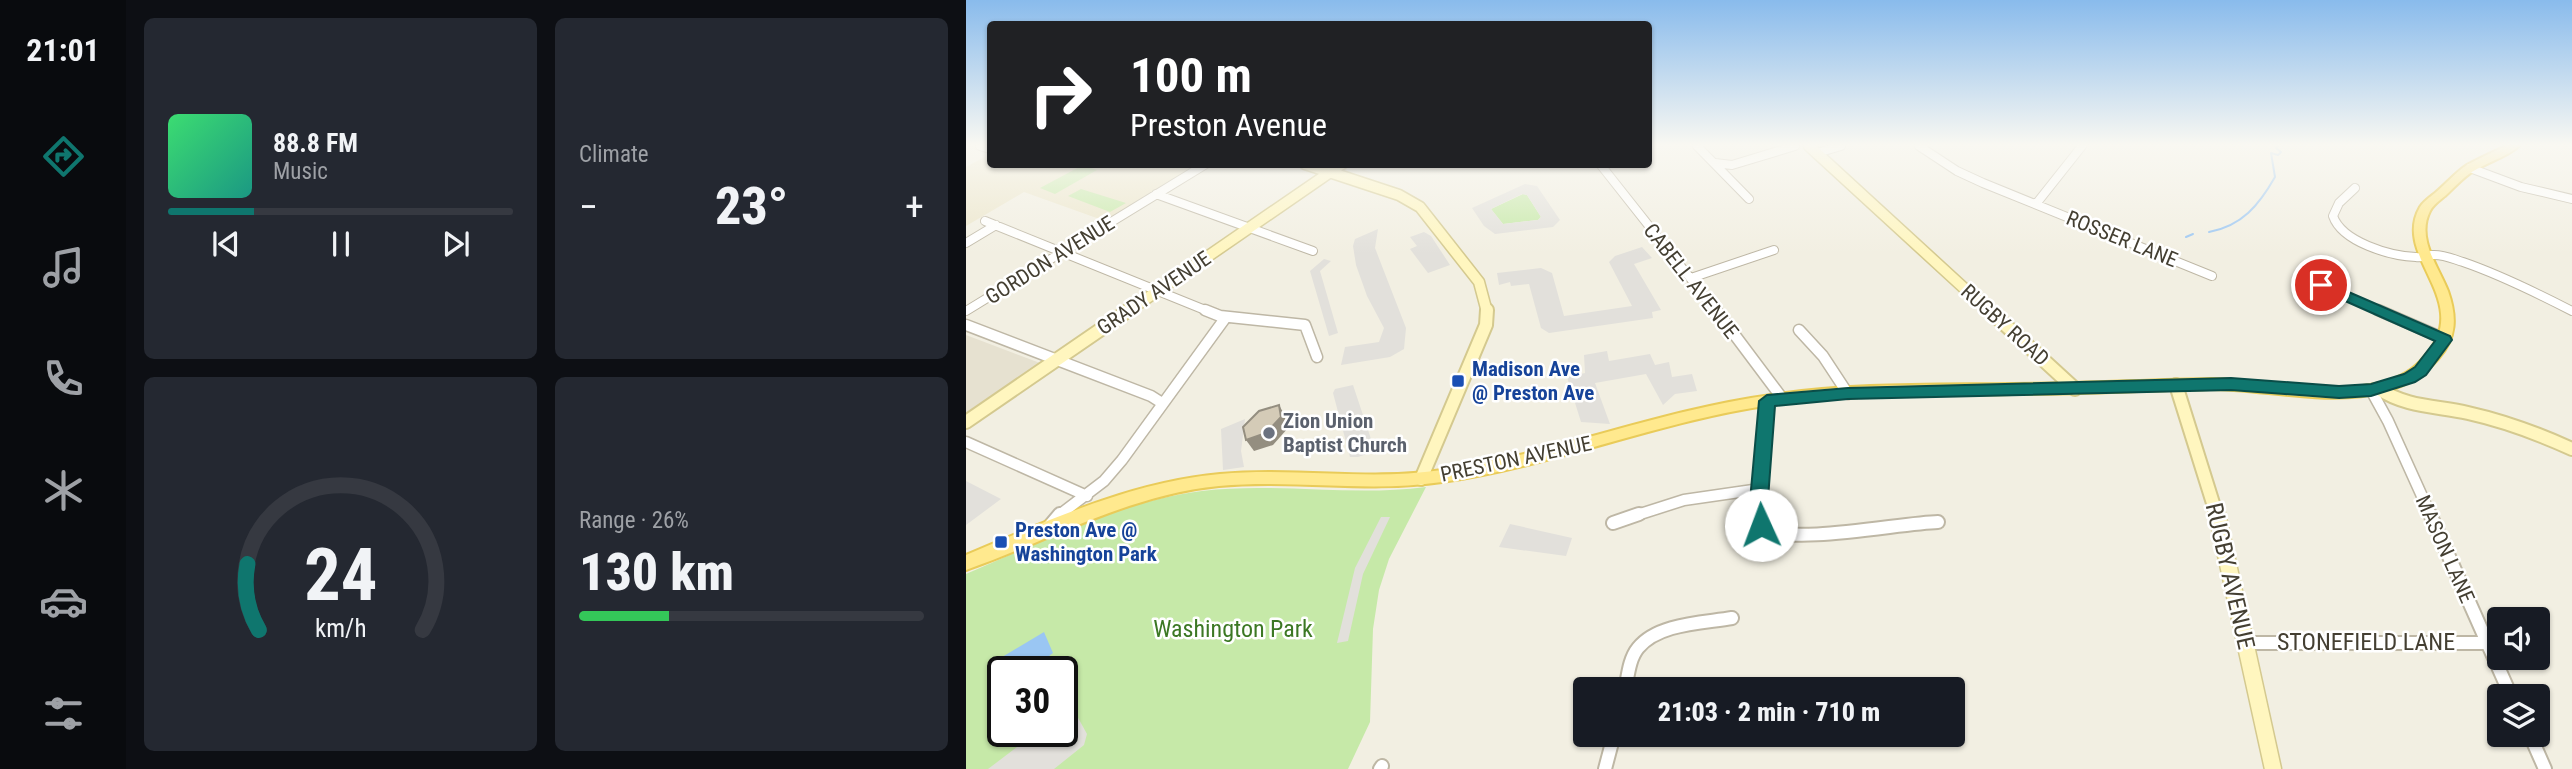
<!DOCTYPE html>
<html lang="en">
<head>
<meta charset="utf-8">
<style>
  :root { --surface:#171b24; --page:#242831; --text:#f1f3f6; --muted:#9ea1a6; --line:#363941; --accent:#0f766e }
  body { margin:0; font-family:"Roboto Condensed",sans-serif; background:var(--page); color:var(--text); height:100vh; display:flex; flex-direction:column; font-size:26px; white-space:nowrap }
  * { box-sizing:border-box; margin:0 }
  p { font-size:23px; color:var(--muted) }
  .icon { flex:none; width:38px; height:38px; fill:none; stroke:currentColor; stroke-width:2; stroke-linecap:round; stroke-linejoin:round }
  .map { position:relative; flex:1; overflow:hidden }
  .side { display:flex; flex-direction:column; gap:18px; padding:18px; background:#0d0f14; width:840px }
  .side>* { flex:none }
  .guide { position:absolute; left:21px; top:21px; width:665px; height:147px; border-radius:7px; box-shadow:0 2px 5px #0004; background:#202124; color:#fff; overflow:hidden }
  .controls { position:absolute; left:1521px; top:607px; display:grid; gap:14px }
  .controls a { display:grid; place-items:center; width:63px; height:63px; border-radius:7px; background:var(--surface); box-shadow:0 2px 5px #0004; font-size:35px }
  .speed { position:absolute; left:21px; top:656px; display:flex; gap:14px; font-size:35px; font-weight:700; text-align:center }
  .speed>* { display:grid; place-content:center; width:91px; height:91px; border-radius:50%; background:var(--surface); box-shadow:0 2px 5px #0004; line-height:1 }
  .speed .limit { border:4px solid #111; border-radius:10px; background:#fff; color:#111 }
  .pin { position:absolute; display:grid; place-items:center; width:60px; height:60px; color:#fff; margin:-30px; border:4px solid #fff; border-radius:50%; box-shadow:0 2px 7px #0007 }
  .me { position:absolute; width:77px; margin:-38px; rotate:358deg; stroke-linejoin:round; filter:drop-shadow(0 0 5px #0008) }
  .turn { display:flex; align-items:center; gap:24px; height:147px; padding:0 28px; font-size:32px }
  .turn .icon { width:91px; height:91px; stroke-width:2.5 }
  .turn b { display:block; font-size:49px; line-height:60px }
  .big { font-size:52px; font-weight:800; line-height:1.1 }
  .side .widget { flex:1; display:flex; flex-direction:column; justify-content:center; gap:10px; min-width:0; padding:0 24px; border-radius:10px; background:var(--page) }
  .side .dial { align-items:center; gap:0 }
  .dial svg { height:182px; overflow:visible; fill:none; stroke:var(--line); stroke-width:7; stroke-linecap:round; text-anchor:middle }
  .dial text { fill:var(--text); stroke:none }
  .song { display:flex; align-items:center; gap:21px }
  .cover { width:84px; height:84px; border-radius:10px; background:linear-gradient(135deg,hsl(140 70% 55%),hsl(170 70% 35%)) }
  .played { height:7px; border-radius:4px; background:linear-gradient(90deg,var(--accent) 25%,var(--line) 25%) }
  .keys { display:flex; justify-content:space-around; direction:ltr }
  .heat { display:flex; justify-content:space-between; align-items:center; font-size:38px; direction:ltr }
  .charge { height:10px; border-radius:5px; background:linear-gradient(90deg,#34c759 26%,var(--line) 0) }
  .side .tiles { flex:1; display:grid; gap:18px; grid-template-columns:repeat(2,1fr) }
  .trip { position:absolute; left:607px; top:677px; width:392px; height:70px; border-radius:7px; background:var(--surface); box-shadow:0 2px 5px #0004; font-weight:800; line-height:70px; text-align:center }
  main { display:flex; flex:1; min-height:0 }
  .dock { display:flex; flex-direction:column; width:126px; justify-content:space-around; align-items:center; background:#090b0e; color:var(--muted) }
  .dock .icon { width:49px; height:49px }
  .dock .active { color:var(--accent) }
  .dock b { font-size:32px; color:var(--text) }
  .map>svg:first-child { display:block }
</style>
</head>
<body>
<main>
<nav class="dock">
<b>21:01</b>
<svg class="icon active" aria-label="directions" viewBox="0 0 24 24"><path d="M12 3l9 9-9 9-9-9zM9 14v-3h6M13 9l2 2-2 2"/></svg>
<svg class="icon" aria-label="music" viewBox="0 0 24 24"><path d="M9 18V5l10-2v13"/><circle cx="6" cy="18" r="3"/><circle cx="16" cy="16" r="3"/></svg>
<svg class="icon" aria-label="phone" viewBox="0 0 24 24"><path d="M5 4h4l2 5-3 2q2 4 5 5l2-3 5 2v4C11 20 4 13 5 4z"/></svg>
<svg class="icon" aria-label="climate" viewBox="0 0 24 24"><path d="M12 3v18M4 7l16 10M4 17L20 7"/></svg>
<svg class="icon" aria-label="car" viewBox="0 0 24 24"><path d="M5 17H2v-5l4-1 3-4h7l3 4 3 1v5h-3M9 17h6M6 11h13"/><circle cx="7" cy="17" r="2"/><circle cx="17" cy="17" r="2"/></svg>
<svg class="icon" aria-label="filters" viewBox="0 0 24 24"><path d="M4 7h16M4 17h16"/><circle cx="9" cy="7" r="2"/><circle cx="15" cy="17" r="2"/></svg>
</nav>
<section class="side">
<div class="tiles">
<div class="widget">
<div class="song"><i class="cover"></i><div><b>88.8 FM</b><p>Music</p></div></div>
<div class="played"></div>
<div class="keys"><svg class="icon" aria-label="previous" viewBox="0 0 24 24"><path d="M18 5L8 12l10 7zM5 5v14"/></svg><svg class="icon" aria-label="pause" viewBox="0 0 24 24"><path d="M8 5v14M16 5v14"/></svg><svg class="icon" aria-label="next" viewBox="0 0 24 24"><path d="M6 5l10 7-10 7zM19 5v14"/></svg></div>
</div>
<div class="widget"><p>Climate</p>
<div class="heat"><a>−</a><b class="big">23°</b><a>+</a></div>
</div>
<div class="widget dial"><svg viewBox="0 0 100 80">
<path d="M14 69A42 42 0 1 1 86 69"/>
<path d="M14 69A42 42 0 0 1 9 40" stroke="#0f766e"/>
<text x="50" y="56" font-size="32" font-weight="700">24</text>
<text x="50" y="72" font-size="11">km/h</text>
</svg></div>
<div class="widget"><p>Range · 26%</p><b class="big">130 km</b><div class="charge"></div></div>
</div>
</section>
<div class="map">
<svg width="1606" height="769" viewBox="0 0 1606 769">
  <rect width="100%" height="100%" fill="#f2efe2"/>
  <path fill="#e6e1d0" d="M0 335 74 363 0 414Z"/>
  <path fill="#ece6cb" d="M24 154V164L61 165 78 169 86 164 233 165 139 221 58 192 0 226V167Z"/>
  <path fill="#c6e9a8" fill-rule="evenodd" d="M117 165 131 170 89 194 74 188Z
    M115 189 160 203 144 212 102 196Z
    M557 194 561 195 575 217 572 220 537 224 525 209Z
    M460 487 423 559 413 590 407 629 404 722 382 769H0V574C76 542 153 501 236 491 310 482 385 497 460 487ZM37 672H96V732H37Z"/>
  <path fill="#e2e0db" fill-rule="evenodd" d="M559 184 571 186 594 220 587 227 529 234 518 226 506 208ZM556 194 561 195 575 217 572 220 537 224 525 209Z
    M412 229 409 248 440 328 438 349 424 357 375 365 379 347 413 342 418 328 401 296 390 265 387 246 389 239Z
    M458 232 465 236 484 265 462 273 444 249 451 246 444 237Z
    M676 247 686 258 668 264 695 310 686 312 687 318 583 333 575 328 563 284 545 286 544 282 533 285 531 273 575 268 586 273 598 316 666 306 643 262 649 256Z
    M358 259 365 261 354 271 372 333 363 336 344 271Z
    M641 351 643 361 684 354 689 365 703 362 706 377 726 374 731 391 709 394 697 405 680 374 629 383 644 424 615 422 601 377 619 373 618 355Z
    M387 385 409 451 392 457H384L367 393 369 389Z
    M279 419 275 451 278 467 257 470 255 429Z
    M0 481 35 499 0 525Z
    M415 517H424L397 574 382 641 371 643 389 568Z
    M544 524 606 538 600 556 533 547Z
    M105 705 121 734 118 745 88 769H22L71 732H96V712Z"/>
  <path fill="#9ac6f3" d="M78 632 87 653 75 662 89 656 95 672H37L36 684 26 663Z"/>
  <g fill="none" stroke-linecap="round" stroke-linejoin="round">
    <path stroke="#9ac6f3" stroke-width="2" d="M1243 232C1276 226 1293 205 1309 177L1305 153 1312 155 1315 152 1310 148 1312 146
      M1220 237 1227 234"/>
    <g stroke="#beb7a5" stroke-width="10">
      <path id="street-far2" d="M14 146 24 149
        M731 146 783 199
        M953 146 991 171 1017 183 1246 276
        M851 153 875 146
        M749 163 766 165 829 146
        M634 164 751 312
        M1504 168 1555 187 1606 199
        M1389 188 1373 203 1367 216C1376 242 1424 256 1450 257 1456 258 1461 256 1466 255 1477 254 1487 259 1497 262 1535 275 1571 293 1606 311
        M190 194 347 251
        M1070 204 1116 146
        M19 221 244 312
        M0 243 30 225
        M725 278 808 250
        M1355 285 1416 312
        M0 311 240 164"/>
    </g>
    <g stroke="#beb7a5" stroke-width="13">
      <path id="street-far1" d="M239 310 254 316 339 325 351 357
        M750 310 816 398
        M1412 310 1479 339
        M0 325 185 396 196 403
        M833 330 857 356 882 394
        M1405 390 1422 421 1465 516
        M0 442 121 496
        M92 516 138 481 156 460 260 317
        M668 516 718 500 794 489
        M793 516 801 401"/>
    </g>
    <g stroke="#beb7a5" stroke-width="16">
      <path id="street" d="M793 514C794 520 794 525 799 529 827 545 935 523 972 522
        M1464 514 1545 696
        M647 523 673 514
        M83 527 94 514
        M1281 643H1520
        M659 690C662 676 663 659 672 648 692 623 738 623 766 618
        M1564 735 1579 769
        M414 769 416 766
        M639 769 648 735"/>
    </g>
    <g stroke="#d4c98f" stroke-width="13">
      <path id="secondary-far2" d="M843 146 1024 312
        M339 164 433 195 454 207 513 282 521 312
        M161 312 376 164"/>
    </g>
    <g stroke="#d4c98f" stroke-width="16">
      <path id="secondary-far1" d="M1023 310 1109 389
        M1210 385 1251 516
        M1413 389C1440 407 1471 406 1502 413 1538 421 1573 434 1606 449
        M0 422 163 310
        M455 479 520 325 521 310"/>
    </g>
    <g stroke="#d4c98f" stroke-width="19">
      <path id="secondary" d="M1251 514 1307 769"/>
    </g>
    <g stroke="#e9cb59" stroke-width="4">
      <path id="primary" d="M1540 146H1553C1542 156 1525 161 1511 169 1499 175 1489 187 1479 196 1474 200 1467 205 1464 211 1450 238 1472 266 1482 291 1491 317 1491 338 1472 359 1418 422 1317 389 1244 389 1178 390 1113 394 1047 394 966 395 885 394 805 405 693 421 588 466 476 482 402 493 327 479 253 486 162 495 85 540 0 570V555C81 521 165 482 254 474 328 467 402 481 476 470 588 454 694 410 805 395 885 383 966 385 1047 384 1113 384 1179 380 1244 379 1298 379 1362 396 1414 383 1432 379 1448 370 1459 356 1509 301 1425 257 1454 207 1457 202 1464 197 1469 193 1480 184 1490 172 1501 165 1513 158 1527 152 1540 146Z"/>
    </g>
    <use href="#street-far2" stroke="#fff" stroke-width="8"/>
    <use href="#street-far1" stroke="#fff" stroke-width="10"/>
    <use href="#street" stroke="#fff" stroke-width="12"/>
    <use href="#secondary-far2" stroke="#fff6bf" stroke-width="10"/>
    <use href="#secondary-far1" stroke="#fff6bf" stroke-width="12"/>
    <use href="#secondary" stroke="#fff6bf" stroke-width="16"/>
    <use href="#primary" fill="#ffe98e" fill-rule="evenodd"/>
  </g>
  <path fill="#948e80" d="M313 405 319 416 322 428 307 445 288 451 280 440Z"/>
  <path fill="#d4cbb7" stroke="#948e80" stroke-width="2" d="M313 405 315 417 300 433 280 440 277 427 293 411Z"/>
  <linearGradient id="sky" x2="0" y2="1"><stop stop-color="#89bbec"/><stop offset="0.57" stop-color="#f9f8f2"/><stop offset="1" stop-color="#f9f8f2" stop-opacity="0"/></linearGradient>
  <rect width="1606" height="254" fill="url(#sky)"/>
  <path fill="#0f766e" stroke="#0a4d48" stroke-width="2" d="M1355 280 1484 336 1486 340 1460 375 1449 382 1405 396 1373 398 1265 390 882 399 809 406 801 512 804 525 802 530 795 533 789 530 783 512 793 401 801 395 882 388 1265 378 1373 386 1405 384 1438 374 1449 367 1469 341 1350 288V282Z"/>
  <g fill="#1a4fb4" stroke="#fff" stroke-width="2.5">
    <rect x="485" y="374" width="14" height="14" rx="3.5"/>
    <rect x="28" y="535" width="14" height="14" rx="3.5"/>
  </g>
  <circle fill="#6b7280" stroke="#fff" stroke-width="2.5" cx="303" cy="433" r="7"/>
  <g text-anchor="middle" stroke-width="5" stroke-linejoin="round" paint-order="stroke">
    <g font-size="21" fill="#443f32" stroke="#fff">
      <text transform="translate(1156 239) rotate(22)" y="7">ROSSER LANE</text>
      <text transform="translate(84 260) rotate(-32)" y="7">GORDON AVENUE</text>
      <text transform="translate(725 281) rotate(52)" y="7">CABELL AVENUE</text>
      <text transform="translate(188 293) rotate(-34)" y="7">GRADY AVENUE</text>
      <text transform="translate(1039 325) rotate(42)" y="7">RUGBY ROAD</text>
      <text transform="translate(550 459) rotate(-12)" y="7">PRESTON AVENUE</text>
      <text transform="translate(1479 549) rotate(66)" y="7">MASON LANE</text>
    </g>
    <g font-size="21" font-weight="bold" fill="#164399" stroke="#fff" text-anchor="start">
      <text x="506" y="376">Madison Ave<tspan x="506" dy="24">@ Preston Ave</tspan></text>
      <text x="49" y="537">Preston Ave @<tspan x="49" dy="24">Washington Park</tspan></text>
    </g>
    <g font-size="21" font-weight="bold" fill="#5b616d" stroke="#fff" text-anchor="start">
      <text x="317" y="428">Zion Union<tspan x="317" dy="24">Baptist Church</tspan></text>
    </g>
    <g font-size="24" fill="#443f32" stroke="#fff">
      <text transform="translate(1264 576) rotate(77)" y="8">RUGBY AVENUE</text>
      <text x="1400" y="650">STONEFIELD LANE</text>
    </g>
    <g font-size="24" fill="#3c7824" stroke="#fff">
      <text x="267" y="637">Washington Park</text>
    </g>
  </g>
</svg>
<div class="controls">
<a><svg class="icon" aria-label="sound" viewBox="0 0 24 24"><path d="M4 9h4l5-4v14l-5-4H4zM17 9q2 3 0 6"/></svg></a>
<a><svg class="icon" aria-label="layers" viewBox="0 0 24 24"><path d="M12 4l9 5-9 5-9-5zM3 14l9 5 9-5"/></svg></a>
</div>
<div class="speed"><div class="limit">30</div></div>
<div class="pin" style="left:1355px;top:285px;background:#d93025"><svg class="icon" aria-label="arrive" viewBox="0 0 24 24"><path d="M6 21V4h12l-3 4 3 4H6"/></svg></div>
<svg class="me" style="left:795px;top:525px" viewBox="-20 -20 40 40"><circle r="19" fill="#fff"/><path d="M0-13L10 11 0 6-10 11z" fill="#0f766e"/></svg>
<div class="trip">21:03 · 2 min · 710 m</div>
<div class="guide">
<div class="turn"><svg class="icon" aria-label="right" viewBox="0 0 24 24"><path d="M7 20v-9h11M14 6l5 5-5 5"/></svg><div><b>100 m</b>Preston Avenue</div></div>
</div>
</div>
</main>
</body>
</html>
